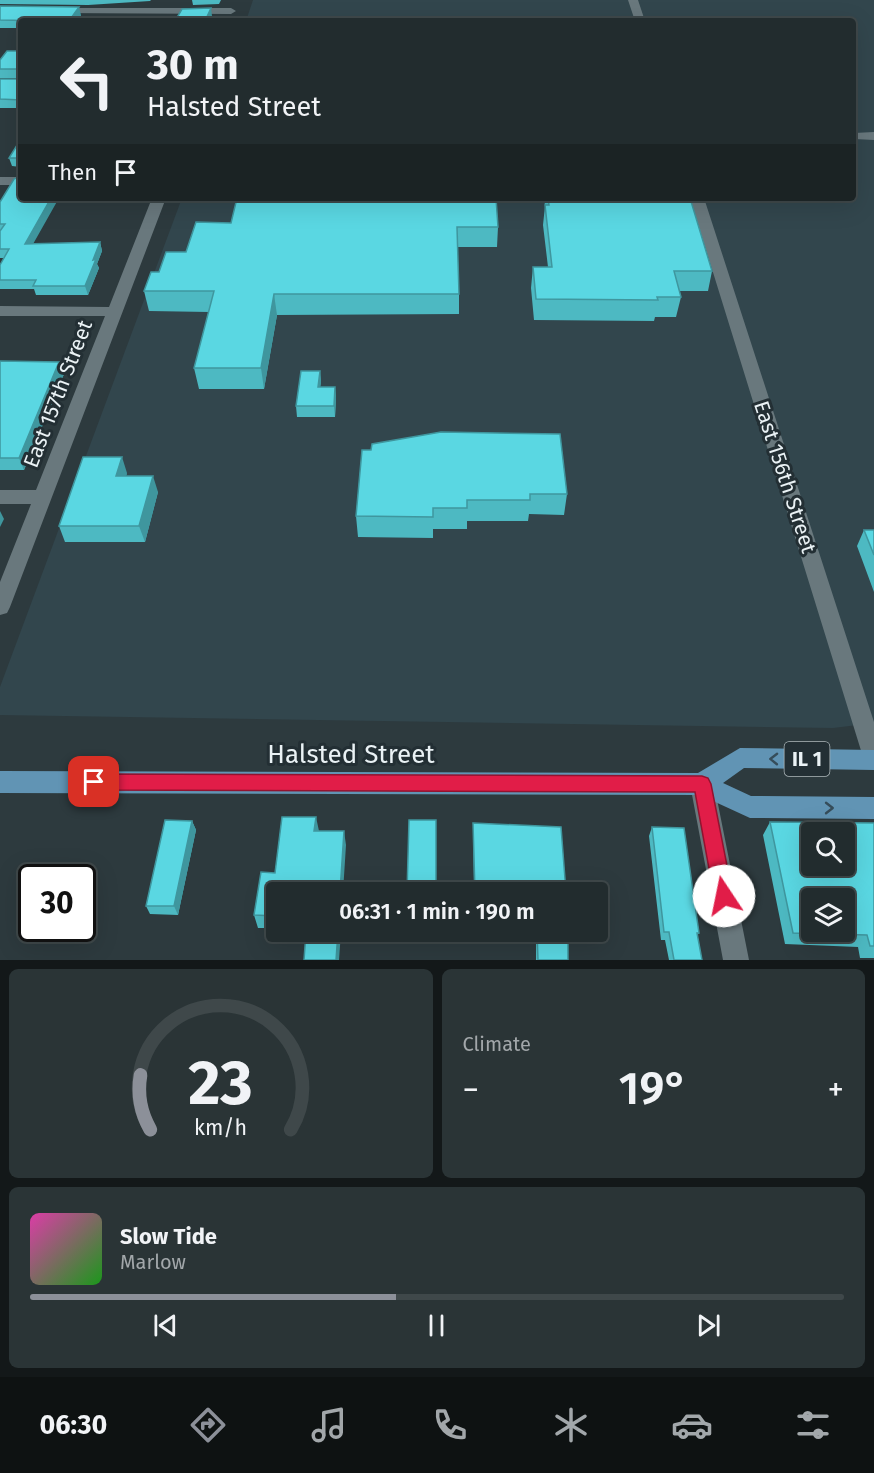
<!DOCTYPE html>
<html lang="en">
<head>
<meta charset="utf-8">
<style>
  :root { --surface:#222c2e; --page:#2a3436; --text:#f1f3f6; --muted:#a2a7aa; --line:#3f484a; --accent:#8c9099 }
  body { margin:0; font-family:"Fira Sans",sans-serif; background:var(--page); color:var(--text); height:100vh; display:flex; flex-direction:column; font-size:22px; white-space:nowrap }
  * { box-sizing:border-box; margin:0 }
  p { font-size:20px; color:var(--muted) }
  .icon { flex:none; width:33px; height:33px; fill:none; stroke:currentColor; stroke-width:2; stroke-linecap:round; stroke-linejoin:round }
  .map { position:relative; height:960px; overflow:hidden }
  .panel { display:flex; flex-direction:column; gap:9px; padding:9px; background:#131819; flex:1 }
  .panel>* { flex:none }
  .hud { position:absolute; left:18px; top:18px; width:838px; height:183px; border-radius:6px; box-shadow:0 6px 24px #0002,0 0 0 2px var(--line); background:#222c2e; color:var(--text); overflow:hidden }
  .tools { position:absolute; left:801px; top:822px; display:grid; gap:12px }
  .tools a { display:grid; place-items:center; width:54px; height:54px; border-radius:6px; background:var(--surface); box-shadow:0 6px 24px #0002,0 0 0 2px var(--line); font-size:30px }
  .speed { position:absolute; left:18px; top:864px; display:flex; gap:12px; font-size:30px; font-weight:700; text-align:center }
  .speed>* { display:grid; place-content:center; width:78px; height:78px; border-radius:50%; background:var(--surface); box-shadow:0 6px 24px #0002,0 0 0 2px var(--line); line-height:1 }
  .speed .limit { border:3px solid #111; border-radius:9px; background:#fff; color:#111 }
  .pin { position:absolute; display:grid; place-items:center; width:51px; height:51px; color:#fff; margin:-26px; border-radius:12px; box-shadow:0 3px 9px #0006 }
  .me { position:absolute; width:66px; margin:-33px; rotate:349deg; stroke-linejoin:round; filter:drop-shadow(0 0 4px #0008) }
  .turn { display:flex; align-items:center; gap:21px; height:126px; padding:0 30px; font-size:27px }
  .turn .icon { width:78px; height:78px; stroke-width:2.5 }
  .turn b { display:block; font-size:42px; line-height:51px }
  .then { display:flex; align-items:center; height:57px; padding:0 30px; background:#0003; gap:12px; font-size:22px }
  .big { font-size:45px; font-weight:600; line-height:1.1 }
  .panel .widget { flex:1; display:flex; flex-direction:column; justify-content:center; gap:9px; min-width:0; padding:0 21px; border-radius:9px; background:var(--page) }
  .panel .dial { align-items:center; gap:0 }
  .dial svg { height:156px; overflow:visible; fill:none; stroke:var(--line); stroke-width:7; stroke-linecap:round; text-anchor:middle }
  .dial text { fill:var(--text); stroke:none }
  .song { display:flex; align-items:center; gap:18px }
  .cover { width:72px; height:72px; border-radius:9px; background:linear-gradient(135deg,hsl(320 70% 55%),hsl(120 70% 35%)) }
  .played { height:6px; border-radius:3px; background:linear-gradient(90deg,var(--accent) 45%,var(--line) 45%) }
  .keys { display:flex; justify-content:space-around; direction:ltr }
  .heat { display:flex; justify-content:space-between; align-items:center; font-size:33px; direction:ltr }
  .panel .tiles { flex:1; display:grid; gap:9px; grid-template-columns:1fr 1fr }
  .widget:last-child { grid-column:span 2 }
  .trip { position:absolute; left:266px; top:882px; width:342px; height:60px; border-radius:6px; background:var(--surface); box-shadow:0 6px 24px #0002,0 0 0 2px var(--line); font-weight:600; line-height:60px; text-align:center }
  .tab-bar { display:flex; height:96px; justify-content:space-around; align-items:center; background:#0e1212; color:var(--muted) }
  .tab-bar .icon { width:42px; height:42px }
  .tab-bar .selected { color:var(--accent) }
  .tab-bar b { font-size:27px; color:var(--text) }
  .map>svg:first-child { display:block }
</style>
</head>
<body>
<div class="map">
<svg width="874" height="960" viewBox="0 0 874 960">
  <rect width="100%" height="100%" fill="#2d3a3e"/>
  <path fill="#32464d" d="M253 0H874V723L833 728 0 715V687L182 198H854V21H246Z"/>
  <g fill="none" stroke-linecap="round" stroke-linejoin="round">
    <path fill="#69787d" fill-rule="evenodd" d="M628 0H638L645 21H635Z
      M53 8H231L236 11 231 14 56 13 53 12Z
      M874 132V140L854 139V133Z
      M0 177H21V185H0Z
      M152 198H166L10 607 7 613 0 615V582L31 504H0V490H36L105 316H0V306L109 307Z
      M690 198H704L874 722V767L866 764 863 757Z
      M702 773 710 776 714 784 749 960H723L690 784 694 776Z"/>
    <path fill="#6194b4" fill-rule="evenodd" d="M740 748 874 750V770L744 768 723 783 751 796 874 797V819L750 818 700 795 0 793V771L698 773Z"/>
  </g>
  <path fill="#4db9c2" d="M0 0H151L150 1 88 5 0 4Z
    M192 0H221L219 4 193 5Z
    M0 6 81 15 77 21H21V28H0Z
    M21 51V108H0V79H18L19 78H0V60Z
    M21 142V167L12 166 9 158Z
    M544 198H690L712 271 708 291H679L681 297 676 317H655L654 321 534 320 531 288 533 267H548L543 225 545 206Z
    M0 202 33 244 100 242 102 251 97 264 99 268 88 295H36L34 289H0V265L4 258H0Z
    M231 223 498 227 497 247H457L459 294V314L277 315 264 389H199L194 368 209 312 149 311 144 291 159 272 186 252Z
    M0 361 59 362 64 374 24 470H0Z
    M320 371 321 382 320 387H335L336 398 335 417H297L296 406Z
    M362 450 567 494 564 515 529 514 528 521H467V529H433V538L358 537 356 516Z
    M127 473 126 476 158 492 145 542H65L59 526Z
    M864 530H874V592L857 546Z
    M192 821 196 830 178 915 150 914 146 906Z
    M770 822 874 823V958H860L858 947 785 944 763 835Z
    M473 823 566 892H474Z
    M652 827 699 933 697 936 702 960H669L665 940H661L649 836Z
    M319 831 346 845 276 892V928H258L254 915Z
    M533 932H568V960H536V932Z"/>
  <path fill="#3f969e" d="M79 7 81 15 77 21H69Z
    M211 8 212 16 210 21H205Z
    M51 198H59L28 253 25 244Z
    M100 242 102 251 97 264 99 268 88 295 85 286 93 260Z
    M274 294 277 315 264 389 261 368Z
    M59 362 64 374 24 470 19 458Z
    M320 371 321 382 319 398 318 387Z
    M335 387 336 398 335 417 334 406Z
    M122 457 127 473 121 492 116 476Z
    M153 476 158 492 145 542 139 526Z
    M0 511 4 519 0 527Z
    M316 817 319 831H314Z
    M192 821 196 830 178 915 174 906Z
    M344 831 346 845 343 892H340Z
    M338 932H341L339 960H336Z"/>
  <path fill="#5ad7e2" stroke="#3f969e" stroke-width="1.5" fill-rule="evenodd" d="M0 6 79 7 69 21H51L0 20Z
    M211 8 205 21H175L182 9Z
    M7 51H21V100L0 99V79H18L21 71 18 69H0V60Z
    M19 142H21V158H9Z
    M21 167V198H51L25 244 100 242 93 260 96 259 85 286H33L36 280H0V265L9 249H0V231L5 224H0V202L14 179 20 176Z
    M237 198H496L498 227H457L459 294H274L261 368H194L214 291H144L151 272H159L166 252H186L196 222 231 223Z
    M548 198H690L712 271H674L681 297H657L658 300 536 299 533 267H552L545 205H549Z
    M0 361 59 362 19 458H0Z
    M301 371H320L318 387H335L334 406H296Z
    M441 432 560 434 567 494H530V500H467V508H433V517L356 516 362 450H371L372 444Z
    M83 457H122L116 476H153L139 526H59Z
    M864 530H874V555Z
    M282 817H316L314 831H344L340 892H276V916L254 915 261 872 275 873Z
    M165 820 192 821 174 906H146Z
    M409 820H436V892H407Z
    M770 822 874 823V946H870L867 935 793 933ZM812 832H844V866H812ZM812 898H844V932H812Z
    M473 823 561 827 566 892H475Z
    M652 827 684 828 699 933H697L702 960H674L669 932H664Z
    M306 932H338L336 960H304Z
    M537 932H568V960H538Z"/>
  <defs><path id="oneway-chevron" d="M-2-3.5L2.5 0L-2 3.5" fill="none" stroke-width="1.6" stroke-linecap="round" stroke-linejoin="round" transform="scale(1.5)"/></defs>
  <g stroke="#364d5a">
    <use href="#oneway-chevron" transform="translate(774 759) rotate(-179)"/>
    <use href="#oneway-chevron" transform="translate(829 808)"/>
  </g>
  <path fill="#e11d48" stroke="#92132f" stroke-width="1.5" d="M94 774 702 776 708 778 711 784 733 896 731 902 724 905 717 902 714 896 695 792 94 790 87 788 85 782 87 776Z"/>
  <g text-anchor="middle" stroke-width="6" stroke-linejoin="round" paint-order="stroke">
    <rect fill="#232f34" stroke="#aeb8bb" stroke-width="1.5" x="784.5" y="742" width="45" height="34" rx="4.5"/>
    <g font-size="20" font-weight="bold" fill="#eaf2f5">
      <text x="807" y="766">IL 1</text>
    </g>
    <g font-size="21" fill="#eaf2f5" stroke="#232f34">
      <text transform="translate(58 394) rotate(-69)" y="7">East 157th Street</text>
      <text transform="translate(785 477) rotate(72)" y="7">East 156th Street</text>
    </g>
    <g font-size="26" fill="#eaf2f5" stroke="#232f34">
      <text x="351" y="763">Halsted Street</text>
    </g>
  </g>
</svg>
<div class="tools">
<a><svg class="icon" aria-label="search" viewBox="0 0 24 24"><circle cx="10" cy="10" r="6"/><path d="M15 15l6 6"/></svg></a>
<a><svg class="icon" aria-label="layers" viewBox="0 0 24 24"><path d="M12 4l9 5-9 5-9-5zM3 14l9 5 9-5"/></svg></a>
</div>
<div class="speed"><div class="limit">30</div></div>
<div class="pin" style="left:94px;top:782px;background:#d93025"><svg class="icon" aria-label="arrive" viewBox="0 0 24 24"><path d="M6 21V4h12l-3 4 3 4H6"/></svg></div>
<svg class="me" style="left:724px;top:896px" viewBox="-20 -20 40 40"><circle r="19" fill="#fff"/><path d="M0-13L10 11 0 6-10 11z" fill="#e11d48"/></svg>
<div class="trip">06:31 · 1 min · 190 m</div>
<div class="hud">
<div class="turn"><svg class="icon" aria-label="left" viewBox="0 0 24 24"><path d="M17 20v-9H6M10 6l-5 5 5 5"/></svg><div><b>30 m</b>Halsted Street</div></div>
<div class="then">Then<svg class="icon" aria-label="arrive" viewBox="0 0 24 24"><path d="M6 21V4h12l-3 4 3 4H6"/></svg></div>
</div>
</div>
<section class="panel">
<div class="tiles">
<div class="widget dial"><svg viewBox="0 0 100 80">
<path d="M14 69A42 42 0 1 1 86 69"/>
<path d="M14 69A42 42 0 0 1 9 41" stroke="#8c9099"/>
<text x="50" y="56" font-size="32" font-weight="700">23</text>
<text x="50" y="72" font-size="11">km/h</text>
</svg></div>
<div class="widget"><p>Climate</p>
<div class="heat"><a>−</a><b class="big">19°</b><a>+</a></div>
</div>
<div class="widget">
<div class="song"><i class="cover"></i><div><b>Slow Tide</b><p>Marlow</p></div></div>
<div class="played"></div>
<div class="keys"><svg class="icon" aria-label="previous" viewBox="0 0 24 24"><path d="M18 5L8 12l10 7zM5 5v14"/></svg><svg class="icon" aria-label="pause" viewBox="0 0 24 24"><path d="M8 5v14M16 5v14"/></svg><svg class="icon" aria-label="next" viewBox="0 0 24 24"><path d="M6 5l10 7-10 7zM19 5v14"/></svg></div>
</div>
</div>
</section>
<nav class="tab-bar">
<b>06:30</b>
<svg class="icon selected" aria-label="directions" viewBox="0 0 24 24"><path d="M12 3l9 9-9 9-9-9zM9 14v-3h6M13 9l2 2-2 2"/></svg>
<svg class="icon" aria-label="music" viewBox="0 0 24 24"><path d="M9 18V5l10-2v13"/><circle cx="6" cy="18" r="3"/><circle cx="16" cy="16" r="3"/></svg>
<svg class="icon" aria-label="phone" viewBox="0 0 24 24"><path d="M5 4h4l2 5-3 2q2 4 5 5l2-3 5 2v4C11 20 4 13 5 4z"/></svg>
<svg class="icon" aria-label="climate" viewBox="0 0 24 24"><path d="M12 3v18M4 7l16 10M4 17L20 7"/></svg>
<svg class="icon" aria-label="car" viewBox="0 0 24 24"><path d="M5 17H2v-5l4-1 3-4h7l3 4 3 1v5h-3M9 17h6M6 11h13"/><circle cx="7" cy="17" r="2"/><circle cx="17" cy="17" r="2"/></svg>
<svg class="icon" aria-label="filters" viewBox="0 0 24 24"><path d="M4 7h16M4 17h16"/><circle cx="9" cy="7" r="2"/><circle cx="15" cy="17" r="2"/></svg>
</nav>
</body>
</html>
